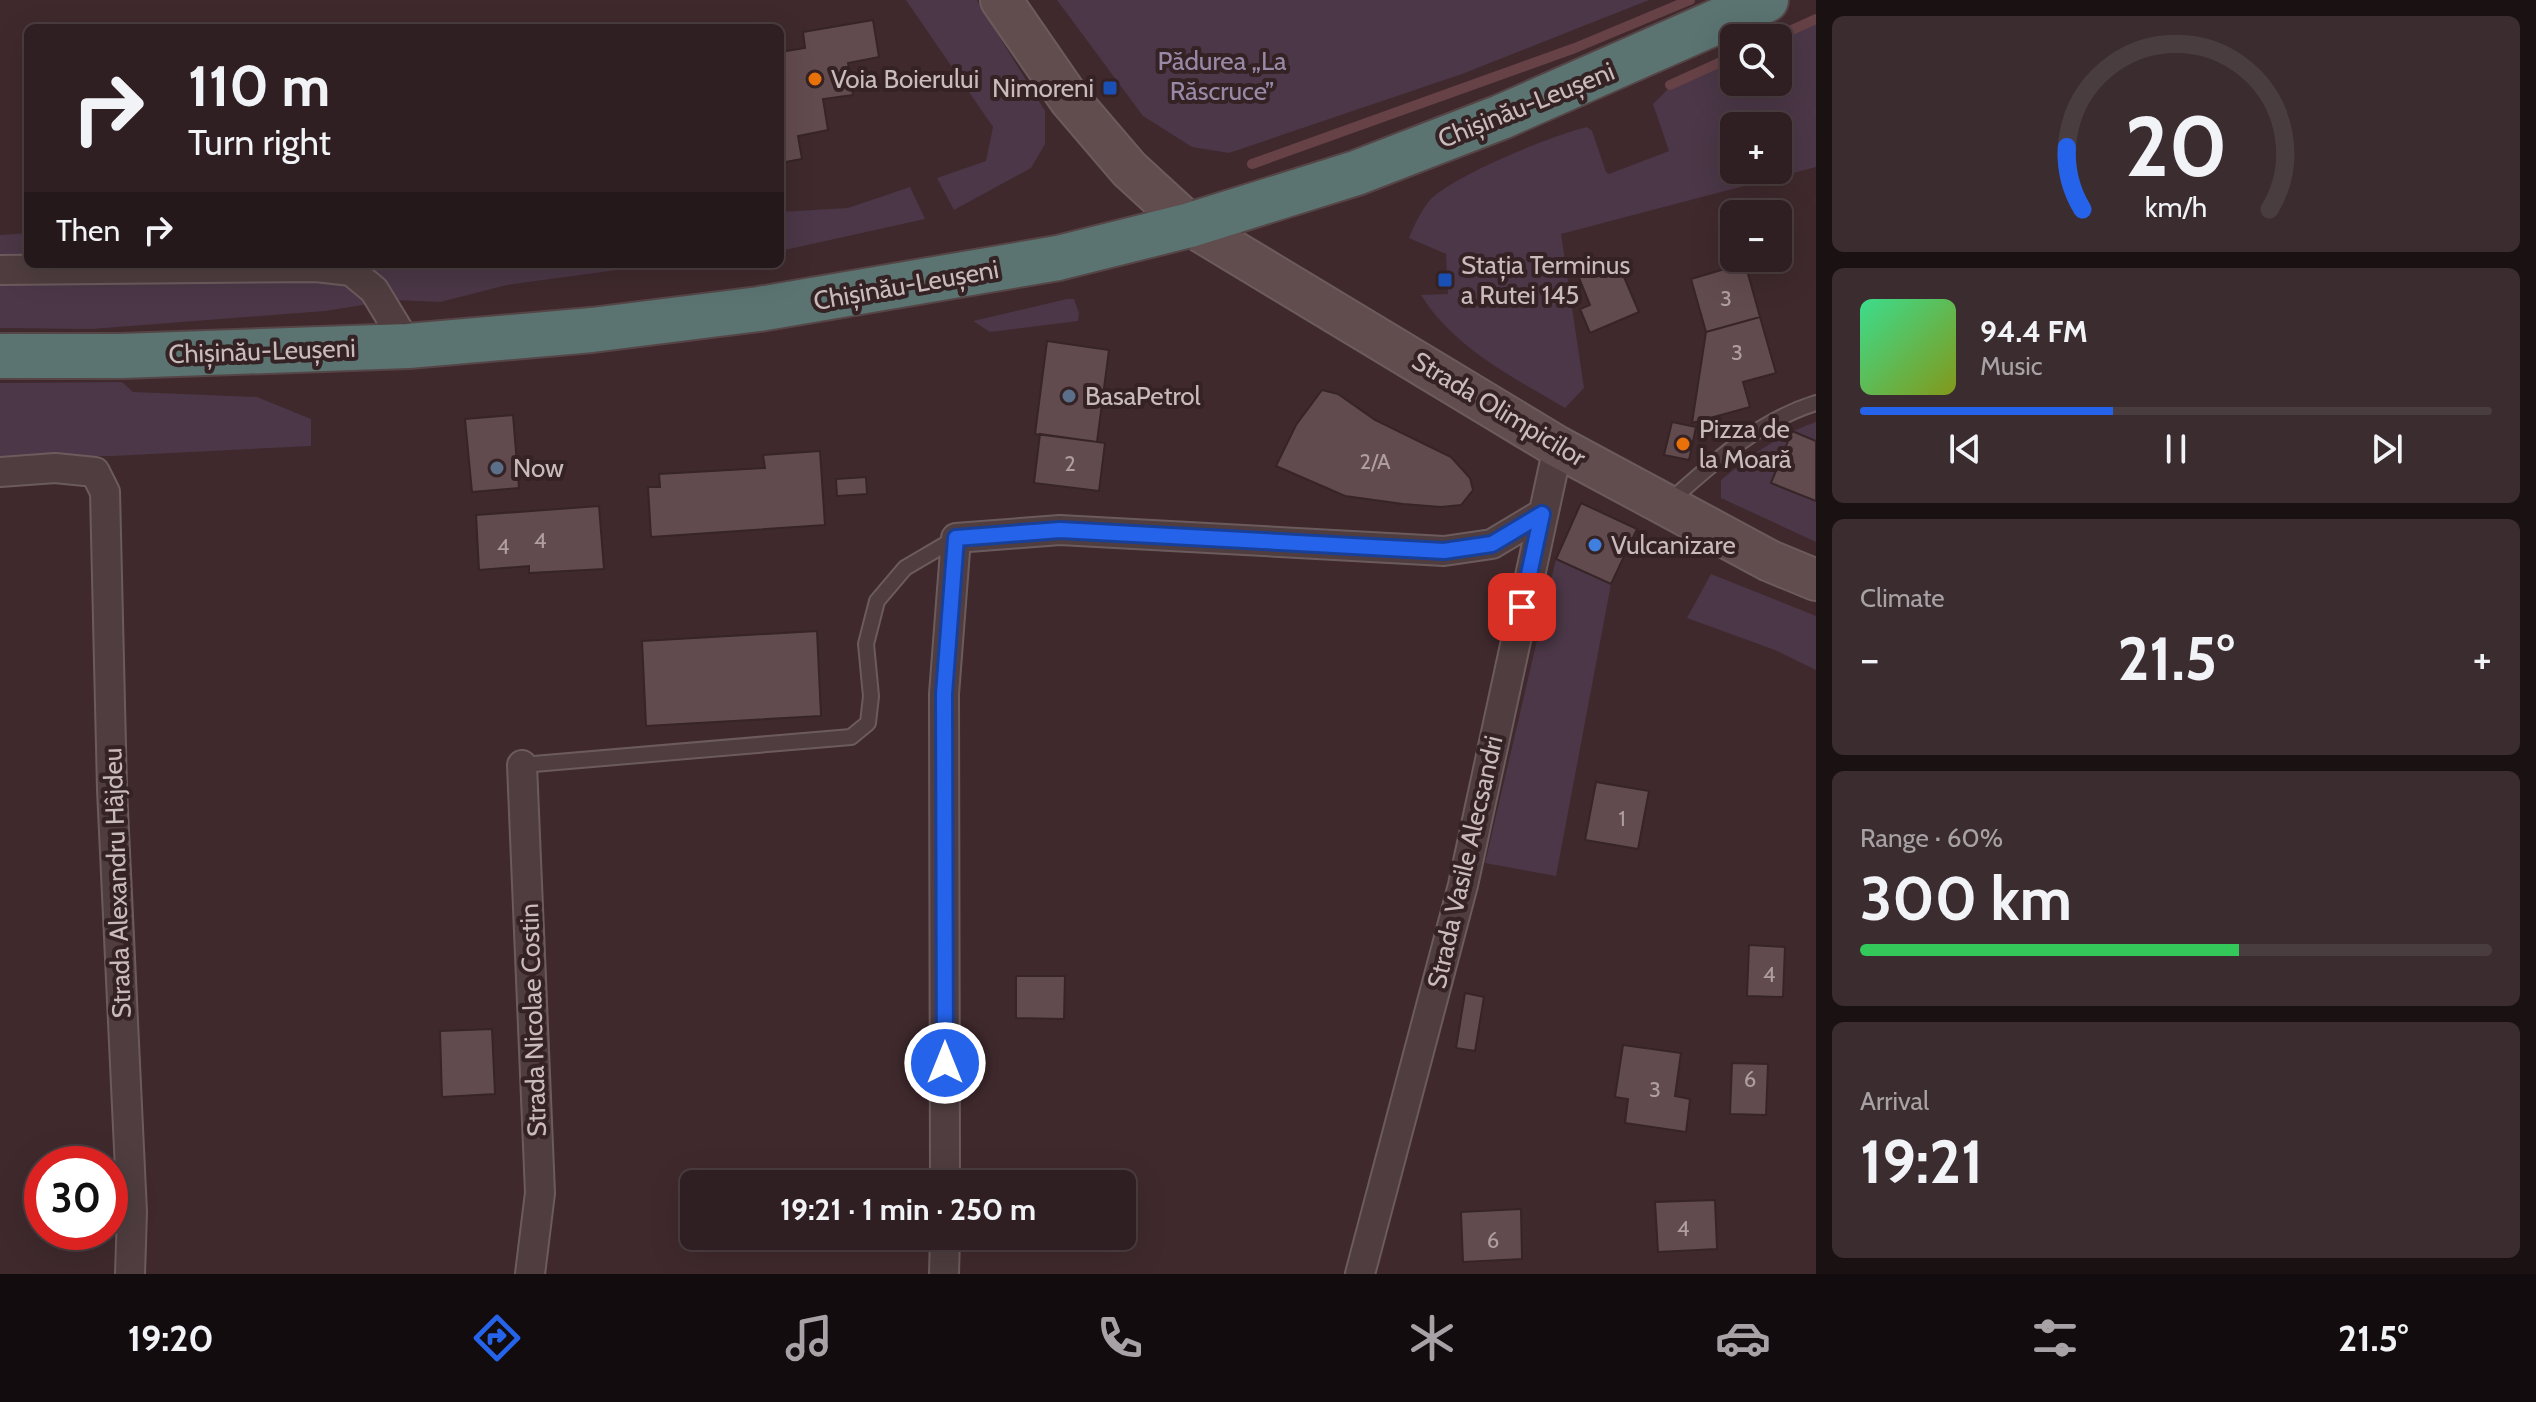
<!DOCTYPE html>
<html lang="en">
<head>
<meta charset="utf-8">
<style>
  :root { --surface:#2f1f22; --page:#3b2c2f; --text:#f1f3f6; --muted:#a7a2a5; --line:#4a3d40; --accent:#2563eb }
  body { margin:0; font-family:Cabin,sans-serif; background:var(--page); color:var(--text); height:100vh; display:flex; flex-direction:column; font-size:30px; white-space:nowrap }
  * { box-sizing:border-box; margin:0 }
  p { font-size:26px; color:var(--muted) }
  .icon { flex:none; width:44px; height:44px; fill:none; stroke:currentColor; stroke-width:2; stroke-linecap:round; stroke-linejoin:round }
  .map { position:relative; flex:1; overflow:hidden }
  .panel { display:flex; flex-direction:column; gap:16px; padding:16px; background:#1a1113; width:720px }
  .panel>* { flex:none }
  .top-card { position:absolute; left:24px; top:24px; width:760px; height:244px; border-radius:12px; box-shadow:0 8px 32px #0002,0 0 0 2px var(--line); background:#2f1f22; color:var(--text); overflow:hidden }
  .fabs { position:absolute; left:1720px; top:24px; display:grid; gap:16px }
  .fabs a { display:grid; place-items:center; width:72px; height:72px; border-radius:12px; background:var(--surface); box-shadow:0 8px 32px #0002,0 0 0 2px var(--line); font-size:40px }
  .speed { position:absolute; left:24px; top:1146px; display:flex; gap:16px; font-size:40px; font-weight:700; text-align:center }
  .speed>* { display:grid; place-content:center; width:104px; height:104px; border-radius:50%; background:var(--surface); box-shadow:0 8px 32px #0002,0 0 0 2px var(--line); line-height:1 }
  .speed .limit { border:12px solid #d22; background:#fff; color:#111 }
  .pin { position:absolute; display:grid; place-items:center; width:68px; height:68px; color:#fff; margin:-34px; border-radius:16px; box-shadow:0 4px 12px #0006 }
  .me { position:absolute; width:88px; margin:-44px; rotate:0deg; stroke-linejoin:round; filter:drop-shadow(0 0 6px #0008) }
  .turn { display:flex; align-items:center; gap:28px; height:168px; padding:0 32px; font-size:36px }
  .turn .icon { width:104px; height:104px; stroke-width:2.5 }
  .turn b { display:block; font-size:56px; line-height:68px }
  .then { display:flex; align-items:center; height:76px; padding:0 32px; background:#0003; gap:16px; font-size:30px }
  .big { font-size:60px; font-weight:700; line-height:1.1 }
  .panel .widget { flex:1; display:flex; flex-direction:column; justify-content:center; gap:12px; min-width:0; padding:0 28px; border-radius:12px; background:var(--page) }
  .panel .dial { align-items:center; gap:0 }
  .dial svg { height:208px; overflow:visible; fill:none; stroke:var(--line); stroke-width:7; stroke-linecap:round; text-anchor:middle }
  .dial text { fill:var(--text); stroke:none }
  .song { display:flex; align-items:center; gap:24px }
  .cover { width:96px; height:96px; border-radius:12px; background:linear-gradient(135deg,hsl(150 70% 55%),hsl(70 70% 35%)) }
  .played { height:8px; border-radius:4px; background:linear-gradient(90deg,var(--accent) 40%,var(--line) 40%) }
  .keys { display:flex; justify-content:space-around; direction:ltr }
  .heat { display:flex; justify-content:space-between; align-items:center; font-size:44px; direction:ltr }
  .charge { height:12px; border-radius:6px; background:linear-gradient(90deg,#34c759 60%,var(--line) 0) }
  .trip { position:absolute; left:680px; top:1170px; width:456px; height:80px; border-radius:12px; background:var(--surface); box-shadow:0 8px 32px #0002,0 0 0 2px var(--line); font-weight:700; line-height:80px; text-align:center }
  .tab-bar { display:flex; height:128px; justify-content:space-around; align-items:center; background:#130c0e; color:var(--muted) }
  .tab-bar .icon { width:56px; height:56px }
  .tab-bar .on { color:var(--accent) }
  .tab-bar b { font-size:36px; color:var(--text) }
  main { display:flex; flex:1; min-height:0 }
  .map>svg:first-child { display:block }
</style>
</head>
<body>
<main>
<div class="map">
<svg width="1816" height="1274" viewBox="0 0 1816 1274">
  <rect width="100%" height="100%" fill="#3f292d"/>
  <path fill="#4b3747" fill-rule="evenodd" d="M906 0H977L1045 111V144L1031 168 954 210 937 178 986 161 993 127Z
    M1057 0H1649L1462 74 1229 153 1192 147 1143 116Z
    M1816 23V167L1561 234 1584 388 1565 408C1513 377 1454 348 1421 295L1448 294 1446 254 1409 238C1414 225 1421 211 1430 200 1452 176 1553 135 1587 127L1592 131 1606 172 1609 174 1669 151 1653 104 1667 90 1734 60V82H1778V40ZM1734 126H1778V170H1734Z
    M910 187 925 219 780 251V212L848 208Z
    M28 233V264H661L507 285 440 302 394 300 325 311 92 329 0 328V235Z
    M1067 299H1074L1079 313 1078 321 990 332 973 321Z
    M122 382 133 392 257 397 311 419V446L112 456 0 457V383Z
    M1816 422V542L1721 498V480C1750 456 1780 434 1816 422Z
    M1556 559 1611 584 1556 876 1485 863Z
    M1711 574 1816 616V670L1775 650 1687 618Z"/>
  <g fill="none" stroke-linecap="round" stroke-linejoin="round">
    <path stroke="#664146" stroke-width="10" d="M1774 38 1816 19
      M1670 85 1734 56
      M1252 164 1575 48 1690 0"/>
  </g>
  <path fill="#624b4e" stroke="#362426" stroke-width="2" d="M873 20 879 57 848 63 853 95 823 99 828 130 798 136 802 159 780 163V52L805 48 803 32Z
    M1599 263 1606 277 1621 270 1639 312 1590 333 1580 309 1590 305 1577 273Z
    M1745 263 1760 317 1706 332 1691 279Z
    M1760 317 1776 373 1743 382 1750 407 1692 423 1706 332Z
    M1047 341 1109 350 1097 442 1035 434Z
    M1322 390 1338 394 1375 420 1451 457 1470 478 1473 490 1461 505 1441 507 1403 504 1345 496 1276 466 1296 425Z
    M513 415 519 488 472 492 465 419Z
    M1672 422 1696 427 1689 460 1664 455Z
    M1792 431 1816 441V501L1771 483Z
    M1040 434 1105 443 1099 491 1034 483Z
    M820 451 825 525 651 537 648 487H660L659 474 765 468 763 455Z
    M866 477 867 494 837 496 836 479Z
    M1581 503 1637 529 1611 584 1556 559Z
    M599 506 604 569 529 573V566L479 570 476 515Z
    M817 631 821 716 646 726 642 641Z
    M1596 782 1649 791 1638 849 1585 840Z
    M1749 945 1785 947 1783 997 1747 996Z
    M1016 976H1065L1064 1019 1016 1018Z
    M1465 993 1484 997 1475 1051 1456 1048Z
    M492 1029 495 1094 442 1097 440 1031Z
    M1623 1045 1681 1053 1675 1096 1690 1099 1686 1132 1625 1123 1628 1099 1615 1097Z
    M1732 1063 1768 1064 1766 1115 1730 1114Z
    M1715 1200 1717 1249 1658 1252 1655 1202Z
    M1521 1209 1522 1259 1463 1262 1461 1212Z"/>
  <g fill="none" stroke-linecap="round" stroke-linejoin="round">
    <g stroke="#6c5b5d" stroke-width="18">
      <path id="lane" d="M1669 502C1713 463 1758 421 1816 403
        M522 765 851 737 868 723 871 696 866 644 877 601 905 568 956 538"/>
    </g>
    <g stroke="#6c5b5d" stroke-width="32">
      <path id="street" d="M0 270 316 267 351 271 374 290 408 346
        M0 472 55 468 95 472 105 492 112 789 132 1212 130 1274
        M522 765 540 1193 530 1274
        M945 1184 944 694 956 538 1060 530 1444 551 1492 544 1542 514
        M944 1274 945 1236
        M1360 1274 1463 885 1558 447"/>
    </g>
    <g stroke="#6c5b5d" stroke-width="44">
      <path id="secondary" d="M1001 0 1070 100 1129 169 1190 225 1558 447 1770 561 1816 580"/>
    </g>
    <g stroke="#564547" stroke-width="48">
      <path id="highway" d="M0 356H121L408 346 592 330 759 309 1058 258 1190 225 1356 173 1501 117 1766 0"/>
    </g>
    <use href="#lane" stroke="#4f3d3f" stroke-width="14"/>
    <use href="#street" stroke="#4f3d3f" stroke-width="28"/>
    <use href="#secondary" stroke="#614c4e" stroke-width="40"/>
    <use href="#highway" stroke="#5b7471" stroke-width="44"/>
  </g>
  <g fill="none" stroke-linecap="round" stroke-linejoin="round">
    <g stroke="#184099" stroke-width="20">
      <path id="route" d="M945 1063 944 694 956 538 1060 530 1444 551 1492 544 1542 514 1522 607"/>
    </g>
    <use href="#route" stroke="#2563eb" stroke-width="14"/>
  </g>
  <g fill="#e8710a" stroke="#342224" stroke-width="3">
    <circle cx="815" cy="79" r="8"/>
    <circle cx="1683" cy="444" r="8"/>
  </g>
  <g fill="#1a4fb4" stroke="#342224" stroke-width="3">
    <rect x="1102" y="80" width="16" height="16" rx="4"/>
    <rect x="1437" y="272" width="16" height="16" rx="4"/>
  </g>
  <g fill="#5c6f8a" stroke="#342224" stroke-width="3">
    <circle cx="1069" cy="396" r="8"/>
    <circle cx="497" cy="468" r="8"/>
  </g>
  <circle fill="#3f7fe0" stroke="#342224" stroke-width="3" cx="1595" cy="545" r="8"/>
  <g text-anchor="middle" stroke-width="8" stroke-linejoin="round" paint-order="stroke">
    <g font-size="22" fill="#af9ea0">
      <text x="1726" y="306">3</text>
      <text x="1737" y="360">3</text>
      <text x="1375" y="469">2/A</text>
      <text x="1070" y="471">2</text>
      <text x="540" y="548">4</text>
      <text x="503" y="554">4</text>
      <text x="1622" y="826">1</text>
      <text x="1769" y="982">4</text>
      <text x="1750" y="1087">6</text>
      <text x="1655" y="1097">3</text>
      <text x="1683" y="1236">4</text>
      <text x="1493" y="1248">6</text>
    </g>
    <g font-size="26" fill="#9889a7" stroke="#342224">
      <text x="1222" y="70">Pădurea „La<tspan x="1222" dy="30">Răscruce”</tspan></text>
    </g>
    <g font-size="26" fill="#c9babb" stroke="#342224" text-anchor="start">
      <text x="831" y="88">Voia Boierului</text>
      <text x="1094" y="97" text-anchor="end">Nimoreni</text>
      <text x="1461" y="274">Stația Terminus<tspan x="1461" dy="30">a Rutei 145</tspan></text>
      <text x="1085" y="405">BasaPetrol</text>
      <text x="1699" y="438">Pizza de<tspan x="1699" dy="30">la Moară</tspan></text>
      <text x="513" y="477">Now</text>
      <text x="1611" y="554">Vulcanizare</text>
    </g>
    <g font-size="26" fill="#c9babb" stroke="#342224">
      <text transform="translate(1526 105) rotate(-22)" y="9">Chișinău-Leușeni</text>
      <text transform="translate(906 285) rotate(-10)" y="9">Chișinău-Leușeni</text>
      <text transform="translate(262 351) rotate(-2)" y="9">Chișinău-Leușeni</text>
      <text transform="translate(1499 409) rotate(31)" y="9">Strada Olimpicilor</text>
      <text transform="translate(1465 862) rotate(-77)" y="9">Strada Vasile Alecsandri</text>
      <text transform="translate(117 883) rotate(-92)" y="9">Strada Alexandru Hâjdeu</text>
      <text transform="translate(533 1020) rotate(-92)" y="9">Strada Nicolae Costin</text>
    </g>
  </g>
</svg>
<div class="fabs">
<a><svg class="icon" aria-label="search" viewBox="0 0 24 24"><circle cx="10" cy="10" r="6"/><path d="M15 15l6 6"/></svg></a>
<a>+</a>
<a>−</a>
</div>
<div class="speed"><div class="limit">30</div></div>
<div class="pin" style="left:1522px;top:607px;background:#d93025"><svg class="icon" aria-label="arrive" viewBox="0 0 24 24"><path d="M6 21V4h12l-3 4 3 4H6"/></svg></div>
<svg class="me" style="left:945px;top:1063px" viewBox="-20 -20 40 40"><circle r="17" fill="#2563eb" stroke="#fff" stroke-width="3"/><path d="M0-11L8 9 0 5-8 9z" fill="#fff"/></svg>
<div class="trip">19:21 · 1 min · 250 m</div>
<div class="top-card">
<div class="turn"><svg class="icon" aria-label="right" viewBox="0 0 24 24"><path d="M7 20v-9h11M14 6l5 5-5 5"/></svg><div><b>110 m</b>Turn right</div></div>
<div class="then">Then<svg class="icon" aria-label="right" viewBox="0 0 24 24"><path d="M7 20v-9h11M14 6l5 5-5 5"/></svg></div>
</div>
</div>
<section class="panel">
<div class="widget dial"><svg viewBox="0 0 100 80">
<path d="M14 69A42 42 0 1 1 86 69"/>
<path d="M14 69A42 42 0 0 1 8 45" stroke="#2563eb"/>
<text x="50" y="56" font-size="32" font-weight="700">20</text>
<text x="50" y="72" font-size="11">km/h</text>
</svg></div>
<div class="widget">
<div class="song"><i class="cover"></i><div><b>94.4 FM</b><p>Music</p></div></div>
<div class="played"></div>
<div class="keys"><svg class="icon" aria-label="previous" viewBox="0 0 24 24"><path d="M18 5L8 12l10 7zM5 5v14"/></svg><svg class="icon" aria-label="pause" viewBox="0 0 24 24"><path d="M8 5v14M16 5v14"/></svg><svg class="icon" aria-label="next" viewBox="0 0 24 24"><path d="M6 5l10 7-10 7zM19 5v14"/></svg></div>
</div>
<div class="widget"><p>Climate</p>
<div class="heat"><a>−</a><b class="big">21.5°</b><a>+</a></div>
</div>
<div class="widget"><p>Range · 60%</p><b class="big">300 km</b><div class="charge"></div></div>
<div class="widget"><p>Arrival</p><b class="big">19:21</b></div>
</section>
</main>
<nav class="tab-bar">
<b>19:20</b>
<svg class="icon on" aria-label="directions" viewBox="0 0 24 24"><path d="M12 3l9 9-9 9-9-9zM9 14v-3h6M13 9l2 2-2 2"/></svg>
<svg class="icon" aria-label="music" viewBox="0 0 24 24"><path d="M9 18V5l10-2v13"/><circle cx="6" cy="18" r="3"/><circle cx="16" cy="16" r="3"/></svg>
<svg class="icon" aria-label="phone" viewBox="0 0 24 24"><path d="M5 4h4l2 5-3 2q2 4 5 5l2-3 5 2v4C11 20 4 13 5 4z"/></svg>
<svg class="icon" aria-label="climate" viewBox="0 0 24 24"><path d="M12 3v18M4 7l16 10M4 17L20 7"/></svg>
<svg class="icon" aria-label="car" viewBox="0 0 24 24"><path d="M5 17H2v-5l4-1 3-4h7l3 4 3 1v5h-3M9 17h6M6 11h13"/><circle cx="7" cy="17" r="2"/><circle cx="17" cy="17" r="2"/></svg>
<svg class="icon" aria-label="filters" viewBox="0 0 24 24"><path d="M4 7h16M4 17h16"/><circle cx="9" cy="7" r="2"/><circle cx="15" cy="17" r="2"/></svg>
<b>21.5°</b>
</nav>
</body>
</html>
